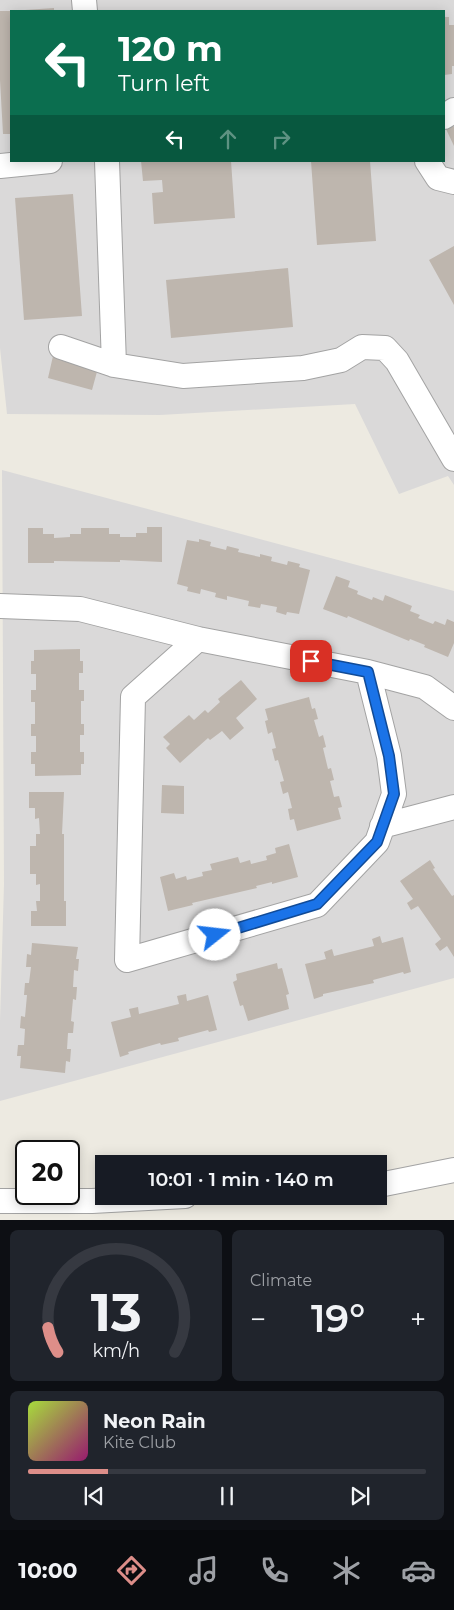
<!DOCTYPE html>
<html lang="en">
<head>
<meta charset="utf-8">
<style>
  :root { --surface:#171b24; --page:#20242c; --text:#f1f3f6; --muted:#9ea1a6; --line:#363941; --accent:#dd8e89 }
  body { margin:0; font-family:Montserrat,sans-serif; background:var(--page); color:var(--text); height:100vh; display:flex; flex-direction:column; font-size:19px; white-space:nowrap }
  * { box-sizing:border-box; margin:0 }
  p { font-size:16px; color:var(--muted) }
  .icon { flex:none; width:28px; height:28px; fill:none; stroke:currentColor; stroke-width:2; stroke-linecap:round; stroke-linejoin:round }
  .map { position:relative; height:1220px; overflow:hidden }
  .side { display:flex; flex-direction:column; gap:10px; padding:10px; background:#0d0f14; flex:1 }
  .side>* { flex:none }
  .guide { position:absolute; left:10px; top:10px; width:435px; height:152px; border-radius:0px; box-shadow:0 2px 12px #0003; background:#0b6e4f; color:#fff; overflow:hidden }
  .speed { position:absolute; left:15px; top:1140px; display:flex; gap:10px; font-size:25px; font-weight:700; text-align:center }
  .speed>* { display:grid; place-content:center; width:65px; height:65px; border-radius:50%; background:var(--surface); box-shadow:0 2px 12px #0003; line-height:1 }
  .speed .limit { border:2px solid #111; border-radius:8px; background:#fff; color:#111 }
  .pin { position:absolute; display:grid; place-items:center; width:42px; height:42px; color:#fff; margin:-21px; border-radius:10px; box-shadow:0 2px 8px #0006 }
  .me { position:absolute; width:55px; margin:-28px; rotate:74deg; stroke-linejoin:round; filter:drop-shadow(0 0 4px #0008) }
  .turn { display:flex; align-items:center; gap:18px; height:105px; padding:0 25px; font-size:22px }
  .turn .icon { width:65px; height:65px; stroke-width:2.5 }
  .turn b { display:block; font-size:35px; line-height:42px }
  .lanes { display:flex; align-items:center; height:48px; padding:0 25px; background:#0003; justify-content:center; gap:25px; direction:ltr }
  .lanes .off { opacity:.35 }
  .big { font-size:38px; font-weight:600; line-height:1.1 }
  .side .widget { flex:1; display:flex; flex-direction:column; justify-content:center; gap:8px; min-width:0; padding:0 18px; border-radius:8px; background:var(--page) }
  .side .dial { align-items:center; gap:0 }
  .dial svg { height:130px; overflow:visible; fill:none; stroke:var(--line); stroke-width:7; stroke-linecap:round; text-anchor:middle }
  .dial text { fill:var(--text); stroke:none }
  .song { display:flex; align-items:center; gap:15px }
  .cover { width:60px; height:60px; border-radius:8px; background:linear-gradient(135deg,hsl(80 70% 55%),hsl(320 70% 35%)) }
  .played { height:5px; border-radius:2px; background:linear-gradient(90deg,var(--accent) 20%,var(--line) 20%) }
  .keys { display:flex; justify-content:space-around; direction:ltr }
  .heat { display:flex; justify-content:space-between; align-items:center; font-size:28px; direction:ltr }
  .side .tiles { flex:1; display:grid; gap:10px; grid-template-columns:1fr 1fr }
  .widget:last-child { grid-column:span 2 }
  .trip { position:absolute; left:95px; top:1155px; width:292px; height:50px; border-radius:0px; background:var(--surface); box-shadow:0 2px 12px #0003; font-weight:600; line-height:50px; text-align:center }
  .tab-bar { display:flex; height:80px; justify-content:space-around; align-items:center; background:#090b0e; color:var(--muted) }
  .tab-bar .icon { width:35px; height:35px }
  .tab-bar .current { color:var(--accent) }
  .tab-bar b { font-size:22px; color:var(--text) }
  .map>svg:first-child { display:block }
</style>
</head>
<body>
<div class="map">
<svg width="454" height="1220" viewBox="0 0 454 1220">
  <rect width="100%" height="100%" fill="#edeae1"/>
  <path fill="#dad9d9" fill-rule="evenodd" d="M0 0H454V485L448 476 399 494 355 404 160 415 7 414 0 348ZM11 11H444V161H11Z
    M2 470 454 591V978L0 1101V1021L4 884Z"/>
  <path fill="#beb6ae" d="M54 8V11H25V10Z
    M0 11H11V134H3L0 80Z
    M444 17H449V25H454V66H452V74L444 75Z
    M454 126V146L446 129Z
    M141 161H231L235 218 154 224 152 193 163 192 162 180 143 181Z
    M311 161H370L376 241 317 245Z
    M73 194 82 316 24 320 15 198Z
    M454 246V305L429 260Z
    M288 268 293 327 171 338 166 280Z
    M53 356 98 368 92 390 48 378Z
    M147 527H162V562L120 560V562L54 561V563H28V528H43V534H54V538L70 537V534H81V528H109V534H120V537H136V533H147Z
    M199 539 211 542 210 546 226 550 227 546 239 549 238 552 260 557V554L272 557 271 561 287 565 288 561 300 564 299 567 310 570 299 614 287 612 286 615 276 612 277 607 261 604 260 608 248 606 249 601 227 596V600L215 597 216 593 201 589 200 594 187 591 188 587 177 584 187 540 199 542Z
    M336 576 350 581 348 587 358 591 357 594 372 600 373 597 383 601 385 595 412 606 410 611 420 615 418 618 433 624 435 621 445 625 447 619 454 622V643L448 657 424 647 425 645 410 639 409 641 348 616 347 618 323 609Z
    M80 649V661H83V673H79V690H84V701H81V724H84V735H80V752H84V764H81V775L35 776V764H31V752H36V736H31V724H35V702H31V690H36V674H31V661H34V650Z
    M241 680 257 699 236 718 244 728 230 740 222 731 210 740 208 738 180 763 166 748 170 744 163 737 189 715 194 720 205 710 208 713 220 702 218 699Z
    M309 697 312 709 315 708 318 719 314 720 319 737 323 735 326 747 323 748 328 769 331 768 334 780 330 781 334 797 339 796 342 807 338 808 341 819 297 831 294 819 290 820 288 809 292 808 288 792 283 794 280 782 284 781 278 760 275 761 272 749 276 748 272 732 268 734 265 721 268 720 265 709Z
    M162 785 184 786V814L161 813Z
    M29 792H64L62 834H64V901H66V926H31V911H37L36 901H40V884L36 885V874H30V846H36V834H40L39 818 35 819V808H29Z
    M289 844 298 877 272 884V882L256 886 257 888 192 903 193 905 168 911 160 877 174 873 176 879 186 876 187 880 203 876 202 872 212 870 210 864 238 857 240 863 250 860 251 864 267 860 266 856 276 853 275 848Z
    M430 860 435 868 433 869 452 896 454 895V957L447 946 440 951 435 944 441 939 418 906 411 910 407 903 413 899 400 881Z
    M380 936 382 943 403 937 411 972 404 974 403 972 373 980 374 983 323 994V996L314 999 305 964 326 959 324 952 332 949 334 956 374 946 372 939Z
    M32 943 78 947 76 959H79L78 971 74 970 73 987H77L76 1000 73 999 71 1021 74 1022 73 1033H68L67 1049H71L70 1062 66 1061 65 1073 20 1068 21 1056H17L18 1045H24L25 1029 20 1028 21 1016 25 1017 27 995H24L25 983H29L31 967H26L27 954 31 955Z
    M277 963 278 969 282 968 289 994 286 995 289 1009 248 1021 243 1005 240 1006 233 982 237 980 236 974Z
    M186 994 187 1001 208 995 217 1030 209 1032 208 1030 178 1038 179 1041 161 1045 160 1043 128 1052 129 1054 120 1057 111 1022 131 1017 129 1009 138 1007 139 1014 179 1004 177 996Z"/>
  <g fill="none" stroke-linecap="round" stroke-linejoin="round">
    <g stroke="#a3a3a3" stroke-width="26">
      <path id="minor" d="M84 0 85 11
        M444 117 454 110
        M107 161 114 365
        M427 161 438 178 454 182
        M0 166 50 161
        M61 347 114 365 183 376 303 368 341 360 362 347 385 348 397 361 454 459
        M0 606 80 609 198 639 368 672 389 756 394 794 377 842 317 905 127 960 133 697 198 639
        M368 672 425 687 454 708
        M382 826 454 807
        M379 1185 454 1170
        M0 1201H92L185 1196"/>
    </g>
    <use href="#minor" stroke="#fff" stroke-width="24"/>
  </g>
  <g fill="none" stroke-linecap="round" stroke-linejoin="round">
    <g stroke="#114b97" stroke-width="12">
      <path id="route" d="M215 935 317 904 377 842 394 794 389 756 368 672 311 661"/>
    </g>
    <use href="#route" stroke="#1a73e8" stroke-width="9"/>
  </g>
</svg>
<div class="speed"><div class="limit">20</div></div>
<div class="pin" style="left:311px;top:661px;background:#d93025"><svg class="icon" aria-label="arrive" viewBox="0 0 24 24"><path d="M6 21V4h12l-3 4 3 4H6"/></svg></div>
<svg class="me" style="left:215px;top:935px" viewBox="-20 -20 40 40"><circle r="19" fill="#fff"/><path d="M0-13L10 11 0 6-10 11z" fill="#1a73e8"/></svg>
<div class="trip">10:01 · 1 min · 140 m</div>
<div class="guide">
<div class="turn"><svg class="icon" aria-label="left" viewBox="0 0 24 24"><path d="M17 20v-9H6M10 6l-5 5 5 5"/></svg><div><b>120 m</b>Turn left</div></div>
<div class="lanes"><svg class="icon" aria-label="left" viewBox="0 0 24 24"><path d="M17 20v-9H6M10 6l-5 5 5 5"/></svg><svg class="icon off" aria-label="ahead" viewBox="0 0 24 24"><path d="M12 20V5M6 11l6-6 6 6"/></svg><svg class="icon off" aria-label="right" viewBox="0 0 24 24"><path d="M7 20v-9h11M14 6l5 5-5 5"/></svg></div>
</div>
</div>
<section class="side">
<div class="tiles">
<div class="widget dial"><svg viewBox="0 0 100 80">
<path d="M14 69A42 42 0 1 1 86 69"/>
<path d="M14 69A42 42 0 0 1 8 54" stroke="#dd8e89"/>
<text x="50" y="56" font-size="32" font-weight="700">13</text>
<text x="50" y="72" font-size="11">km/h</text>
</svg></div>
<div class="widget"><p>Climate</p>
<div class="heat"><a>−</a><b class="big">19°</b><a>+</a></div>
</div>
<div class="widget">
<div class="song"><i class="cover"></i><div><b>Neon Rain</b><p>Kite Club</p></div></div>
<div class="played"></div>
<div class="keys"><svg class="icon" aria-label="previous" viewBox="0 0 24 24"><path d="M18 5L8 12l10 7zM5 5v14"/></svg><svg class="icon" aria-label="pause" viewBox="0 0 24 24"><path d="M8 5v14M16 5v14"/></svg><svg class="icon" aria-label="next" viewBox="0 0 24 24"><path d="M6 5l10 7-10 7zM19 5v14"/></svg></div>
</div>
</div>
</section>
<nav class="tab-bar">
<b>10:00</b>
<svg class="icon current" aria-label="directions" viewBox="0 0 24 24"><path d="M12 3l9 9-9 9-9-9zM9 14v-3h6M13 9l2 2-2 2"/></svg>
<svg class="icon" aria-label="music" viewBox="0 0 24 24"><path d="M9 18V5l10-2v13"/><circle cx="6" cy="18" r="3"/><circle cx="16" cy="16" r="3"/></svg>
<svg class="icon" aria-label="phone" viewBox="0 0 24 24"><path d="M5 4h4l2 5-3 2q2 4 5 5l2-3 5 2v4C11 20 4 13 5 4z"/></svg>
<svg class="icon" aria-label="climate" viewBox="0 0 24 24"><path d="M12 3v18M4 7l16 10M4 17L20 7"/></svg>
<svg class="icon" aria-label="car" viewBox="0 0 24 24"><path d="M5 17H2v-5l4-1 3-4h7l3 4 3 1v5h-3M9 17h6M6 11h13"/><circle cx="7" cy="17" r="2"/><circle cx="17" cy="17" r="2"/></svg>
</nav>
</body>
</html>
